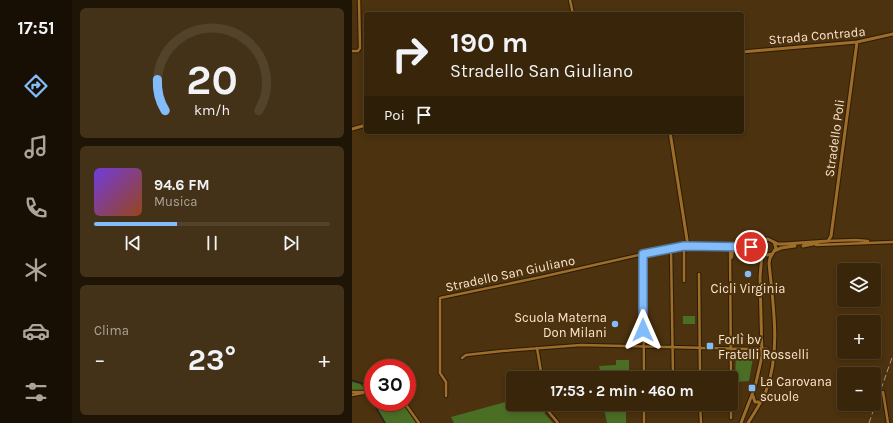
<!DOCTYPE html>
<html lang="it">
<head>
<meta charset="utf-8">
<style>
  :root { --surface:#39260a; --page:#443218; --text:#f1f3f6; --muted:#aba59c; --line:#53432b; --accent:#82bcfa }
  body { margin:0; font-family:Karla,sans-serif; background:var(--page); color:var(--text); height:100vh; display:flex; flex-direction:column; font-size:15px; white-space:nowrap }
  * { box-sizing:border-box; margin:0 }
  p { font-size:13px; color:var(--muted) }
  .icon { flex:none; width:22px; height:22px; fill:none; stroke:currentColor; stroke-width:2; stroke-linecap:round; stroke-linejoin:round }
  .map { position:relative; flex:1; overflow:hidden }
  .panel { display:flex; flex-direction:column; gap:8px; padding:8px; background:#1f1506; width:280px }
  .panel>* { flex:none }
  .hud { position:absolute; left:12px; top:12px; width:380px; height:122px; border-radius:4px; box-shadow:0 2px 6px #0003,0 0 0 1px var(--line); background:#39260a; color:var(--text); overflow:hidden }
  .controls { position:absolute; left:485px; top:263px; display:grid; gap:8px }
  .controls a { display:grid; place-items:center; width:44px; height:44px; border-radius:4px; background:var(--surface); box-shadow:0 2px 6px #0003,0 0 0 1px var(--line); font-size:20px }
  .speed { position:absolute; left:12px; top:359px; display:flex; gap:8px; font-size:20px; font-weight:700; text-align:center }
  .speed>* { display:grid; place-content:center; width:52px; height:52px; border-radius:50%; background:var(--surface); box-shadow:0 2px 6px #0003,0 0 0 1px var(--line); line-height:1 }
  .speed .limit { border:6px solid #d22; background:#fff; color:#111 }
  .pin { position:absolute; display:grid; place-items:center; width:34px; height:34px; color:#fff; margin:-17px; border:2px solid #fff; border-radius:50%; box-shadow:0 1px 4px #0007 }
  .me { position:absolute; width:44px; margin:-22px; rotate:0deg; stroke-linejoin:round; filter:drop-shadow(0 0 3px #0008) }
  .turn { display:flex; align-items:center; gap:14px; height:84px; padding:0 20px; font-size:18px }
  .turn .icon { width:52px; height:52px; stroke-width:2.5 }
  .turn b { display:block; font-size:28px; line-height:34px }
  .then { display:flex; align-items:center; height:38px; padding:0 20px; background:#0003; gap:8px; font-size:15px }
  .big { font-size:30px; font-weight:700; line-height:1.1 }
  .panel .widget { flex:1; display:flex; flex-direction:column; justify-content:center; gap:6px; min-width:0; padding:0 14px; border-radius:6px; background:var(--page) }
  .panel .dial { align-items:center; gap:0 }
  .dial svg { height:104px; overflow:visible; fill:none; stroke:var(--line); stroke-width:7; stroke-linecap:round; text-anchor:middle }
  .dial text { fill:var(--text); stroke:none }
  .song { display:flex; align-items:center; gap:12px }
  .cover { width:48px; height:48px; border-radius:6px; background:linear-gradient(135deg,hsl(260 70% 55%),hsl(20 70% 35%)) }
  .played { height:4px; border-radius:2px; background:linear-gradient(90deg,var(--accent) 35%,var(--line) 35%) }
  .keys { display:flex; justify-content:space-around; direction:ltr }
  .heat { display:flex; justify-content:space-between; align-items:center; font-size:22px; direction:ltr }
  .trip { position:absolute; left:154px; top:371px; width:232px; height:40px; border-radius:4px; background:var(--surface); box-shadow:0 2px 6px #0003,0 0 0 1px var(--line); font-weight:700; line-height:40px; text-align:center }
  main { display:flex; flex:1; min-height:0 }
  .dock { display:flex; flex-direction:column; width:72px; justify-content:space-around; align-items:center; background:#170f04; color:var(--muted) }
  .dock .icon { width:28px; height:28px }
  .dock .current { color:var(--accent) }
  .dock b { font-size:18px; color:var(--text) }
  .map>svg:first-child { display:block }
</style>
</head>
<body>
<main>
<nav class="dock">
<b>17:51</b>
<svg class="icon current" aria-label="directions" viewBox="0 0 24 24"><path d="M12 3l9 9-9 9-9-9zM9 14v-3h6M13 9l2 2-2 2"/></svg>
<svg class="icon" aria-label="music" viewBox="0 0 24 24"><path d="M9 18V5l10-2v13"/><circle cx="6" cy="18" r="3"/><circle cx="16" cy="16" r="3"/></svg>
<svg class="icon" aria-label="phone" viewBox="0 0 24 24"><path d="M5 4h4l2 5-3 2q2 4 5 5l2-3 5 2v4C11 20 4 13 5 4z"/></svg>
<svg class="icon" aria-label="climate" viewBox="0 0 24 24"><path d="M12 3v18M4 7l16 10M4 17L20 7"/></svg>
<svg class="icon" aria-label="car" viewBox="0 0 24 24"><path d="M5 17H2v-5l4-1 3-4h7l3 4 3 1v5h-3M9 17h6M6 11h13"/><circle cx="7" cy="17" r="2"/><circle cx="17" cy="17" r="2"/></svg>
<svg class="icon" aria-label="filters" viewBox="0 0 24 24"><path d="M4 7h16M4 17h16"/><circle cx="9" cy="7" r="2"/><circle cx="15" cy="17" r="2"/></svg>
</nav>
<section class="panel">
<div class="widget dial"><svg viewBox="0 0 100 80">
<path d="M14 69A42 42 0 1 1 86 69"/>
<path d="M14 69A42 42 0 0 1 8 45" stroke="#82bcfa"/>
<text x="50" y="56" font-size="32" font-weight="700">20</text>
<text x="50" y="72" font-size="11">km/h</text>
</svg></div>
<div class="widget">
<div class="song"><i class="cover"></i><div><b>94.6 FM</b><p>Musica</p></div></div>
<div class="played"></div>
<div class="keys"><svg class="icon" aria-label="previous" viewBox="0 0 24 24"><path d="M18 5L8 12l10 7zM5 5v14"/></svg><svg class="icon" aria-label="pause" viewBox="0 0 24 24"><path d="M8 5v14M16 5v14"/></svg><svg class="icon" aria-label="next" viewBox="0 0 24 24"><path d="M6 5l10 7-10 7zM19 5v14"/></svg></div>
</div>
<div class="widget"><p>Clima</p>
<div class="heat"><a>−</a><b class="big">23°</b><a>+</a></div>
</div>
</section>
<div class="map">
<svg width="541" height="423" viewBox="0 0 541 423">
  <rect width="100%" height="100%" fill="#4c320e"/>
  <path fill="#4b6e25" d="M331 316H343V324H331Z
    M384 351H401L404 352 401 358 397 381 383 382Z
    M264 360H277V377L245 378 244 376 249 374 247 366 264 365Z
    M0 382 8 384 14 390 0 391Z
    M161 400V404H191L193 414 201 423H102L99 417Z
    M22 402H50L64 423H34Z
    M251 404H274V423H255Z"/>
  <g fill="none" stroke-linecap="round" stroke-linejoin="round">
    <path stroke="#072039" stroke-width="1" d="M0 380 12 384 14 388
      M17 397 33 423"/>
    <g stroke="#2c1c07" stroke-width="4.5">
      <path id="minor" d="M218 0 221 14
        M0 51H6L8 48 7 0
        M476 241 504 240 516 241
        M464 245 541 242
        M332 247V281
        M378 247 379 378
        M319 248 321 377
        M291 254 292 378
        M379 258 380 257 381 247
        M347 274 348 378
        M185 348 190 378
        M110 358 114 355 150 351 229 345 401 349
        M0 392H21
        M531 392 536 423
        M0 395 11 393
        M94 396V382L88 373V298L189 277 291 254 337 247
        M52 402 67 423
        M379 403V418
        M195 404 196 411 206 423
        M292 404V423
        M348 404 349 423"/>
    </g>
    <g stroke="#2c1c07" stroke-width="5">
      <path id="tertiary" d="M390 52 505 42 541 34
        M0 129 14 125
        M318 132 336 246 399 247 407 249
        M476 241 479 236 505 42
        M392 245 408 242
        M451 246 466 243
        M422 251 429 248 443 246
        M420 254 415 255 409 253 407 247 410 240 416 239 426 244H432L476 241
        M409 290 414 287 419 291
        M401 349H415L420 357
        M401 396 403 402H409
        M389 423 403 387 410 356 408 277 410 254
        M396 423C402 413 410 402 414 391 429 352 421 304 417 263L418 258 424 248 422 242"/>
    </g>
    <use href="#minor" stroke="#9e6d29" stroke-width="2.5"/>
    <use href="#tertiary" stroke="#9e6d29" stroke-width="3"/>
    <path stroke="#b0997a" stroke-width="1" stroke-dasharray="6 3" stroke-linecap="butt" d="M517 423 541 355"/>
  </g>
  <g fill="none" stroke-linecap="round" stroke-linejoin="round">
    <g stroke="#547aa2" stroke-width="10">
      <path id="route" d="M291 330V254L332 246 399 247"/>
    </g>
    <use href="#route" stroke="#82bcfa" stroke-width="7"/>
  </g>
  <g fill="#82bcfa" stroke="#4c320e" stroke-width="1.5">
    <circle cx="396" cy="274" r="4"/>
    <circle cx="263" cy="324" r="4"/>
    <rect x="354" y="342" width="8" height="8" rx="2"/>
    <rect x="396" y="384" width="8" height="8" rx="2"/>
  </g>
  <g text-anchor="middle" stroke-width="4" stroke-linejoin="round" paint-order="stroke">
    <g font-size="13" fill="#fce6cc" stroke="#4c320e">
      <text transform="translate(465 35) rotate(-5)" y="5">Strada Contrada</text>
      <text transform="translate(482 138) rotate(-82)" y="5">Stradello Poli</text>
      <text transform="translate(158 273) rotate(-12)" y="5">Stradello San Giuliano</text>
    </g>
    <g font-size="13" fill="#fce6cc" stroke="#4c320e" text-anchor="start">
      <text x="396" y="293" text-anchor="middle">Cicli Virginia</text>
      <text x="255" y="322" text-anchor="end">Scuola Materna<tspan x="255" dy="15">Don Milani</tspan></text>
      <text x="366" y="344">Forlì bv<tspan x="366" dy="15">Fratelli Rosselli</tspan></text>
      <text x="408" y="386">La Carovana<tspan x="408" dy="15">scuole</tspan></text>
    </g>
  </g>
</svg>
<div class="controls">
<a><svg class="icon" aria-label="layers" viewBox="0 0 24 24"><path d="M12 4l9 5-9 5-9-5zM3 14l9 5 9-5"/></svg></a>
<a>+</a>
<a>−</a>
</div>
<div class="speed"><div class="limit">30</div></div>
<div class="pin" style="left:399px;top:247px;background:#d93025"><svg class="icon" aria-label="arrive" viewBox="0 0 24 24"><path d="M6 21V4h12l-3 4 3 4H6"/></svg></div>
<svg class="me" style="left:291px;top:330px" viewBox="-20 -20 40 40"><path d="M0-17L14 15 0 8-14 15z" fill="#82bcfa" stroke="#fff" stroke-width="4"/></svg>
<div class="trip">17:53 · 2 min · 460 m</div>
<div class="hud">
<div class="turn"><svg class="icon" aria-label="right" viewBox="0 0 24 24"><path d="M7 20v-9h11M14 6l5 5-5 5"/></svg><div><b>190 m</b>Stradello San Giuliano</div></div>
<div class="then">Poi<svg class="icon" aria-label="arrive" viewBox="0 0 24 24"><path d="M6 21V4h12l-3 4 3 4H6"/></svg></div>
</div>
</div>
</main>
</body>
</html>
